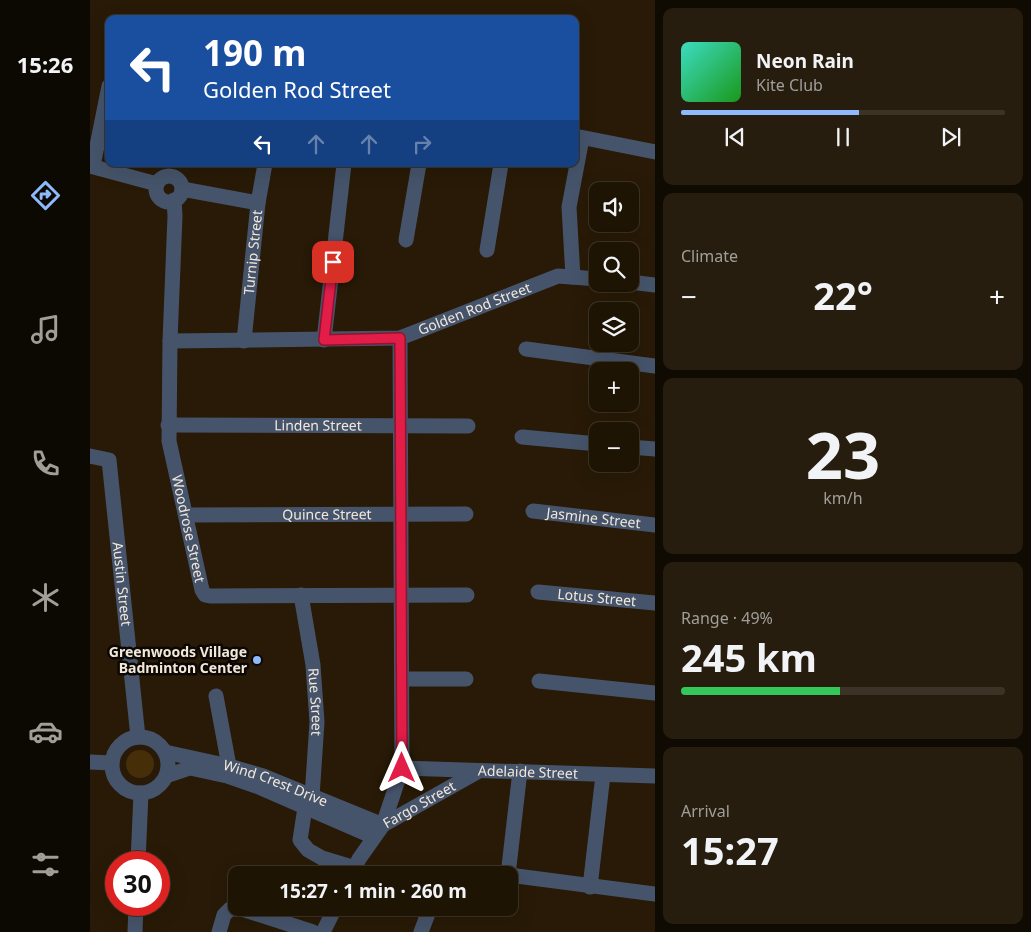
<!DOCTYPE html>
<html lang="en">
<head>
<meta charset="utf-8">
<style>
  :root { --surface:#1e1404; --page:#261d0e; --text:#f1f3f6; --muted:#a19e9a; --line:#3c3326; --accent:#8eb9fd }
  body { margin:0; font-family:"Noto Sans",sans-serif; background:var(--page); color:var(--text); height:100vh; display:flex; flex-direction:column; font-size:19px; white-space:nowrap }
  * { box-sizing:border-box; margin:0 }
  p { font-size:16px; color:var(--muted) }
  .icon { flex:none; width:28px; height:28px; fill:none; stroke:currentColor; stroke-width:2; stroke-linecap:round; stroke-linejoin:round }
  .map { position:relative; flex:1; overflow:hidden }
  .panel { display:flex; flex-direction:column; gap:8px; padding:8px; background:#100b02; width:376px }
  .panel>* { flex:none }
  .hud { position:absolute; left:15px; top:15px; width:474px; height:152px; border-radius:10px; box-shadow:0 5px 20px #0002,0 0 0 1px var(--line); background:#1a4fa0; color:#fff; overflow:hidden }
  .tools { position:absolute; left:499px; top:182px; display:grid; gap:10px }
  .tools a { display:grid; place-items:center; width:50px; height:50px; border-radius:10px; background:var(--surface); box-shadow:0 5px 20px #0002,0 0 0 1px var(--line); font-size:25px }
  .speed { position:absolute; left:15px; top:851px; display:flex; gap:10px; font-size:25px; font-weight:700; text-align:center }
  .speed>* { display:grid; place-content:center; width:65px; height:65px; border-radius:50%; background:var(--surface); box-shadow:0 5px 20px #0002,0 0 0 1px var(--line); line-height:1 }
  .speed .limit { border:8px solid #d22; background:#fff; color:#111 }
  .pin { position:absolute; display:grid; place-items:center; width:42px; height:42px; color:#fff; margin:-21px; border-radius:10px; box-shadow:0 2px 8px #0006 }
  .me { position:absolute; width:55px; margin:-28px; rotate:0deg; stroke-linejoin:round; filter:drop-shadow(0 0 4px #0008) }
  .turn { display:flex; align-items:center; gap:18px; height:105px; padding:0 15px; font-size:22px }
  .turn .icon { width:65px; height:65px; stroke-width:2.5 }
  .turn b { display:block; font-size:35px; line-height:42px }
  .lanes { display:flex; align-items:center; height:48px; padding:0 15px; background:#0003; justify-content:center; gap:25px; direction:ltr }
  .lanes .off { opacity:.35 }
  .big { font-size:38px; font-weight:700; line-height:1.1 }
  .panel .card { flex:1; display:flex; flex-direction:column; justify-content:center; gap:8px; min-width:0; padding:0 18px; border-radius:10px; background:var(--page) }
  .panel .dial { align-items:center; gap:0 }
  .dial b { font-size:65px; line-height:1 }
  .song { display:flex; align-items:center; gap:15px }
  .cover { width:60px; height:60px; border-radius:8px; background:linear-gradient(135deg,hsl(170 70% 55%),hsl(120 70% 35%)) }
  .played { height:5px; border-radius:2px; background:linear-gradient(90deg,var(--accent) 55%,var(--line) 55%) }
  .keys { display:flex; justify-content:space-around; direction:ltr }
  .heat { display:flex; justify-content:space-between; align-items:center; font-size:28px; direction:ltr }
  .charge { height:8px; border-radius:4px; background:linear-gradient(90deg,#34c759 49%,var(--line) 0) }
  .trip { position:absolute; left:138px; top:866px; width:290px; height:50px; border-radius:10px; background:var(--surface); box-shadow:0 5px 20px #0002,0 0 0 1px var(--line); font-weight:700; line-height:50px; text-align:center }
  main { display:flex; flex:1; min-height:0 }
  .tab-bar { display:flex; flex-direction:column; width:90px; justify-content:space-around; align-items:center; background:#0c0802; color:var(--muted) }
  .tab-bar .icon { width:35px; height:35px }
  .tab-bar .selected { color:var(--accent) }
  .tab-bar b { font-size:22px; color:var(--text) }
  .map>svg:first-child { display:block }
</style>
</head>
<body>
<main>
<nav class="tab-bar">
<b>15:26</b>
<svg class="icon selected" aria-label="directions" viewBox="0 0 24 24"><path d="M12 3l9 9-9 9-9-9zM9 14v-3h6M13 9l2 2-2 2"/></svg>
<svg class="icon" aria-label="music" viewBox="0 0 24 24"><path d="M9 18V5l10-2v13"/><circle cx="6" cy="18" r="3"/><circle cx="16" cy="16" r="3"/></svg>
<svg class="icon" aria-label="phone" viewBox="0 0 24 24"><path d="M5 4h4l2 5-3 2q2 4 5 5l2-3 5 2v4C11 20 4 13 5 4z"/></svg>
<svg class="icon" aria-label="climate" viewBox="0 0 24 24"><path d="M12 3v18M4 7l16 10M4 17L20 7"/></svg>
<svg class="icon" aria-label="car" viewBox="0 0 24 24"><path d="M5 17H2v-5l4-1 3-4h7l3 4 3 1v5h-3M9 17h6M6 11h13"/><circle cx="7" cy="17" r="2"/><circle cx="17" cy="17" r="2"/></svg>
<svg class="icon" aria-label="filters" viewBox="0 0 24 24"><path d="M4 7h16M4 17h16"/><circle cx="9" cy="7" r="2"/><circle cx="15" cy="17" r="2"/></svg>
</nav>
<div class="map">
<svg width="565" height="932" viewBox="0 0 565 932">
  <rect width="100%" height="100%" fill="#281a06"/>
  <path fill="#462f08" d="M36 764a14 14 0 1 1 28 0a14 14 0 1 1-28 0Z"/>
  <g fill="none" stroke-linecap="round" stroke-linejoin="round">
    <g stroke="#46546b" stroke-width="15">
      <path d="M485 136 565 152"/>
      <path d="M0 166 67 184"/>
      <path d="M3 166 19 86"/>
      <circle cx="79" cy="189" r="13"/>
      <path d="M92 189 168 203"/>
      <path id="s1" d="M84 200 85 216 80 341 79 441 112 590 115 595 120 596 377 595"/>
      <path d="M316 240 329 164"/>
      <path d="M397 250 411 164"/>
      <path d="M483 277 479 207 492 138"/>
      <path d="M540 282 565 285"/>
      <path d="M234 340 254 164"/>
      <path id="s2" d="M80 341 310 338 468 276 508 279"/>
      <path id="s3" d="M154 341 168 203 175 164"/>
      <path d="M436 349 565 366"/>
      <path id="s4" d="M78 425 378 426"/>
      <path d="M432 437 508 444"/>
      <path d="M540 447 565 449"/>
      <path id="s5" d="M0 456 19 460 48 737"/>
      <path id="s6" d="M443 511 565 525"/>
      <path id="s7" d="M97 515 376 514"/>
      <path id="s8" d="M448 592 565 603"/>
      <path id="s9" d="M211 595 223 665 227 722 222 797 214 814 210 840 218 850 232 858 265 868"/>
      <path d="M312 679H376"/>
      <path d="M449 681 565 693"/>
      <path d="M126 696 139 766"/>
      <circle cx="50" cy="765" r="28"/>
      <path id="s10" d="M75 752 139 766 173 776 293 825"/>
      <path d="M0 762 22 763"/>
      <path id="s11" d="M312 768 565 776"/>
      <path d="M76 776 100 768 137 776 169 787 284 837"/>
      <path d="M293 825 312 768 310 338"/>
      <path d="M48 862 51 793"/>
      <path id="s12" d="M261 875 269 859 293 825 389 771"/>
      <path d="M418 875 430 771"/>
      <path d="M419 875 565 894"/>
      <path d="M500 887 513 775"/>
      <path d="M45 932 46 905"/>
      <path d="M129 932 134 915 140 909H152L223 932"/>
      <path d="M233 932 245 908"/>
      <path d="M331 932 339 911 343 908"/>
    </g>
  </g>
  <g fill="none" stroke-linecap="round" stroke-linejoin="round">
    <g stroke="#92132f" stroke-width="12">
      <path id="route" d="M243 262 234 340 310 338 312 768"/>
    </g>
    <use href="#route" stroke="#e11d48" stroke-width="9"/>
  </g>
  <circle fill="#8eb9fd" stroke="#0c0702" stroke-width="2" cx="167" cy="660" r="5"/>
  <g text-anchor="middle" stroke-width="5" stroke-linejoin="round" paint-order="stroke">
    <g font-size="14" fill="#f1e8db" stroke="#0c0702">
      <text dy="5" stroke="none"><textPath href="#s3" startOffset="89">Turnip Street</textPath></text>
      <text dy="5" stroke="none"><textPath href="#s2" startOffset="310">Golden Rod Street</textPath></text>
      <text dy="5" stroke="none"><textPath href="#s4" startOffset="150">Linden Street</textPath></text>
      <text dy="5" stroke="none"><textPath href="#s7" startOffset="140">Quince Street</textPath></text>
      <text dy="5" stroke="none"><textPath href="#s6" startOffset="61">Jasmine Street</textPath></text>
      <text dy="5" stroke="none"><textPath href="#s1" startOffset="331">Woodrose Street</textPath></text>
      <text dy="5" stroke="none"><textPath href="#s5" startOffset="144">Austin Street</textPath></text>
      <text dy="5" stroke="none"><textPath href="#s8" startOffset="59">Lotus Street</textPath></text>
      <text dy="5" stroke="none"><textPath href="#s9" startOffset="108">Rue Street</textPath></text>
      <text dy="5" stroke="none"><textPath href="#s11" startOffset="126">Adelaide Street</textPath></text>
      <text dy="5" stroke="none"><textPath href="#s10" startOffset="115">Wind Crest Drive</textPath></text>
      <text dy="5" stroke="none"><textPath href="#s12" startOffset="101">Fargo Street</textPath></text>
    </g>
    <g font-size="14" font-weight="bold" fill="#f1e8db" stroke="#0c0702" text-anchor="end">
      <text x="157" y="657">Greenwoods Village<tspan x="157" dy="16">Badminton Center</tspan></text>
    </g>
  </g>
</svg>
<div class="tools">
<a><svg class="icon" aria-label="sound" viewBox="0 0 24 24"><path d="M4 9h4l5-4v14l-5-4H4zM17 9q2 3 0 6"/></svg></a>
<a><svg class="icon" aria-label="search" viewBox="0 0 24 24"><circle cx="10" cy="10" r="6"/><path d="M15 15l6 6"/></svg></a>
<a><svg class="icon" aria-label="layers" viewBox="0 0 24 24"><path d="M12 4l9 5-9 5-9-5zM3 14l9 5 9-5"/></svg></a>
<a>+</a>
<a>−</a>
</div>
<div class="speed"><div class="limit">30</div></div>
<div class="pin" style="left:243px;top:262px;background:#d93025"><svg class="icon" aria-label="arrive" viewBox="0 0 24 24"><path d="M6 21V4h12l-3 4 3 4H6"/></svg></div>
<svg class="me" style="left:312px;top:768px" viewBox="-20 -20 40 40"><path d="M0-17L14 15 0 8-14 15z" fill="#e11d48" stroke="#fff" stroke-width="4"/></svg>
<div class="trip">15:27 · 1 min · 260 m</div>
<div class="hud">
<div class="turn"><svg class="icon" aria-label="left" viewBox="0 0 24 24"><path d="M17 20v-9H6M10 6l-5 5 5 5"/></svg><div><b>190 m</b>Golden Rod Street</div></div>
<div class="lanes"><svg class="icon" aria-label="left" viewBox="0 0 24 24"><path d="M17 20v-9H6M10 6l-5 5 5 5"/></svg><svg class="icon off" aria-label="ahead" viewBox="0 0 24 24"><path d="M12 20V5M6 11l6-6 6 6"/></svg><svg class="icon off" aria-label="ahead" viewBox="0 0 24 24"><path d="M12 20V5M6 11l6-6 6 6"/></svg><svg class="icon off" aria-label="right" viewBox="0 0 24 24"><path d="M7 20v-9h11M14 6l5 5-5 5"/></svg></div>
</div>
</div>
<section class="panel">
<div class="card">
<div class="song"><i class="cover"></i><div><b>Neon Rain</b><p>Kite Club</p></div></div>
<div class="played"></div>
<div class="keys"><svg class="icon" aria-label="previous" viewBox="0 0 24 24"><path d="M18 5L8 12l10 7zM5 5v14"/></svg><svg class="icon" aria-label="pause" viewBox="0 0 24 24"><path d="M8 5v14M16 5v14"/></svg><svg class="icon" aria-label="next" viewBox="0 0 24 24"><path d="M6 5l10 7-10 7zM19 5v14"/></svg></div>
</div>
<div class="card"><p>Climate</p>
<div class="heat"><a>−</a><b class="big">22°</b><a>+</a></div>
</div>
<div class="card dial"><b>23</b><p>km/h</p></div>
<div class="card"><p>Range · 49%</p><b class="big">245 km</b><div class="charge"></div></div>
<div class="card"><p>Arrival</p><b class="big">15:27</b></div>
</section>
</main>
</body>
</html>
